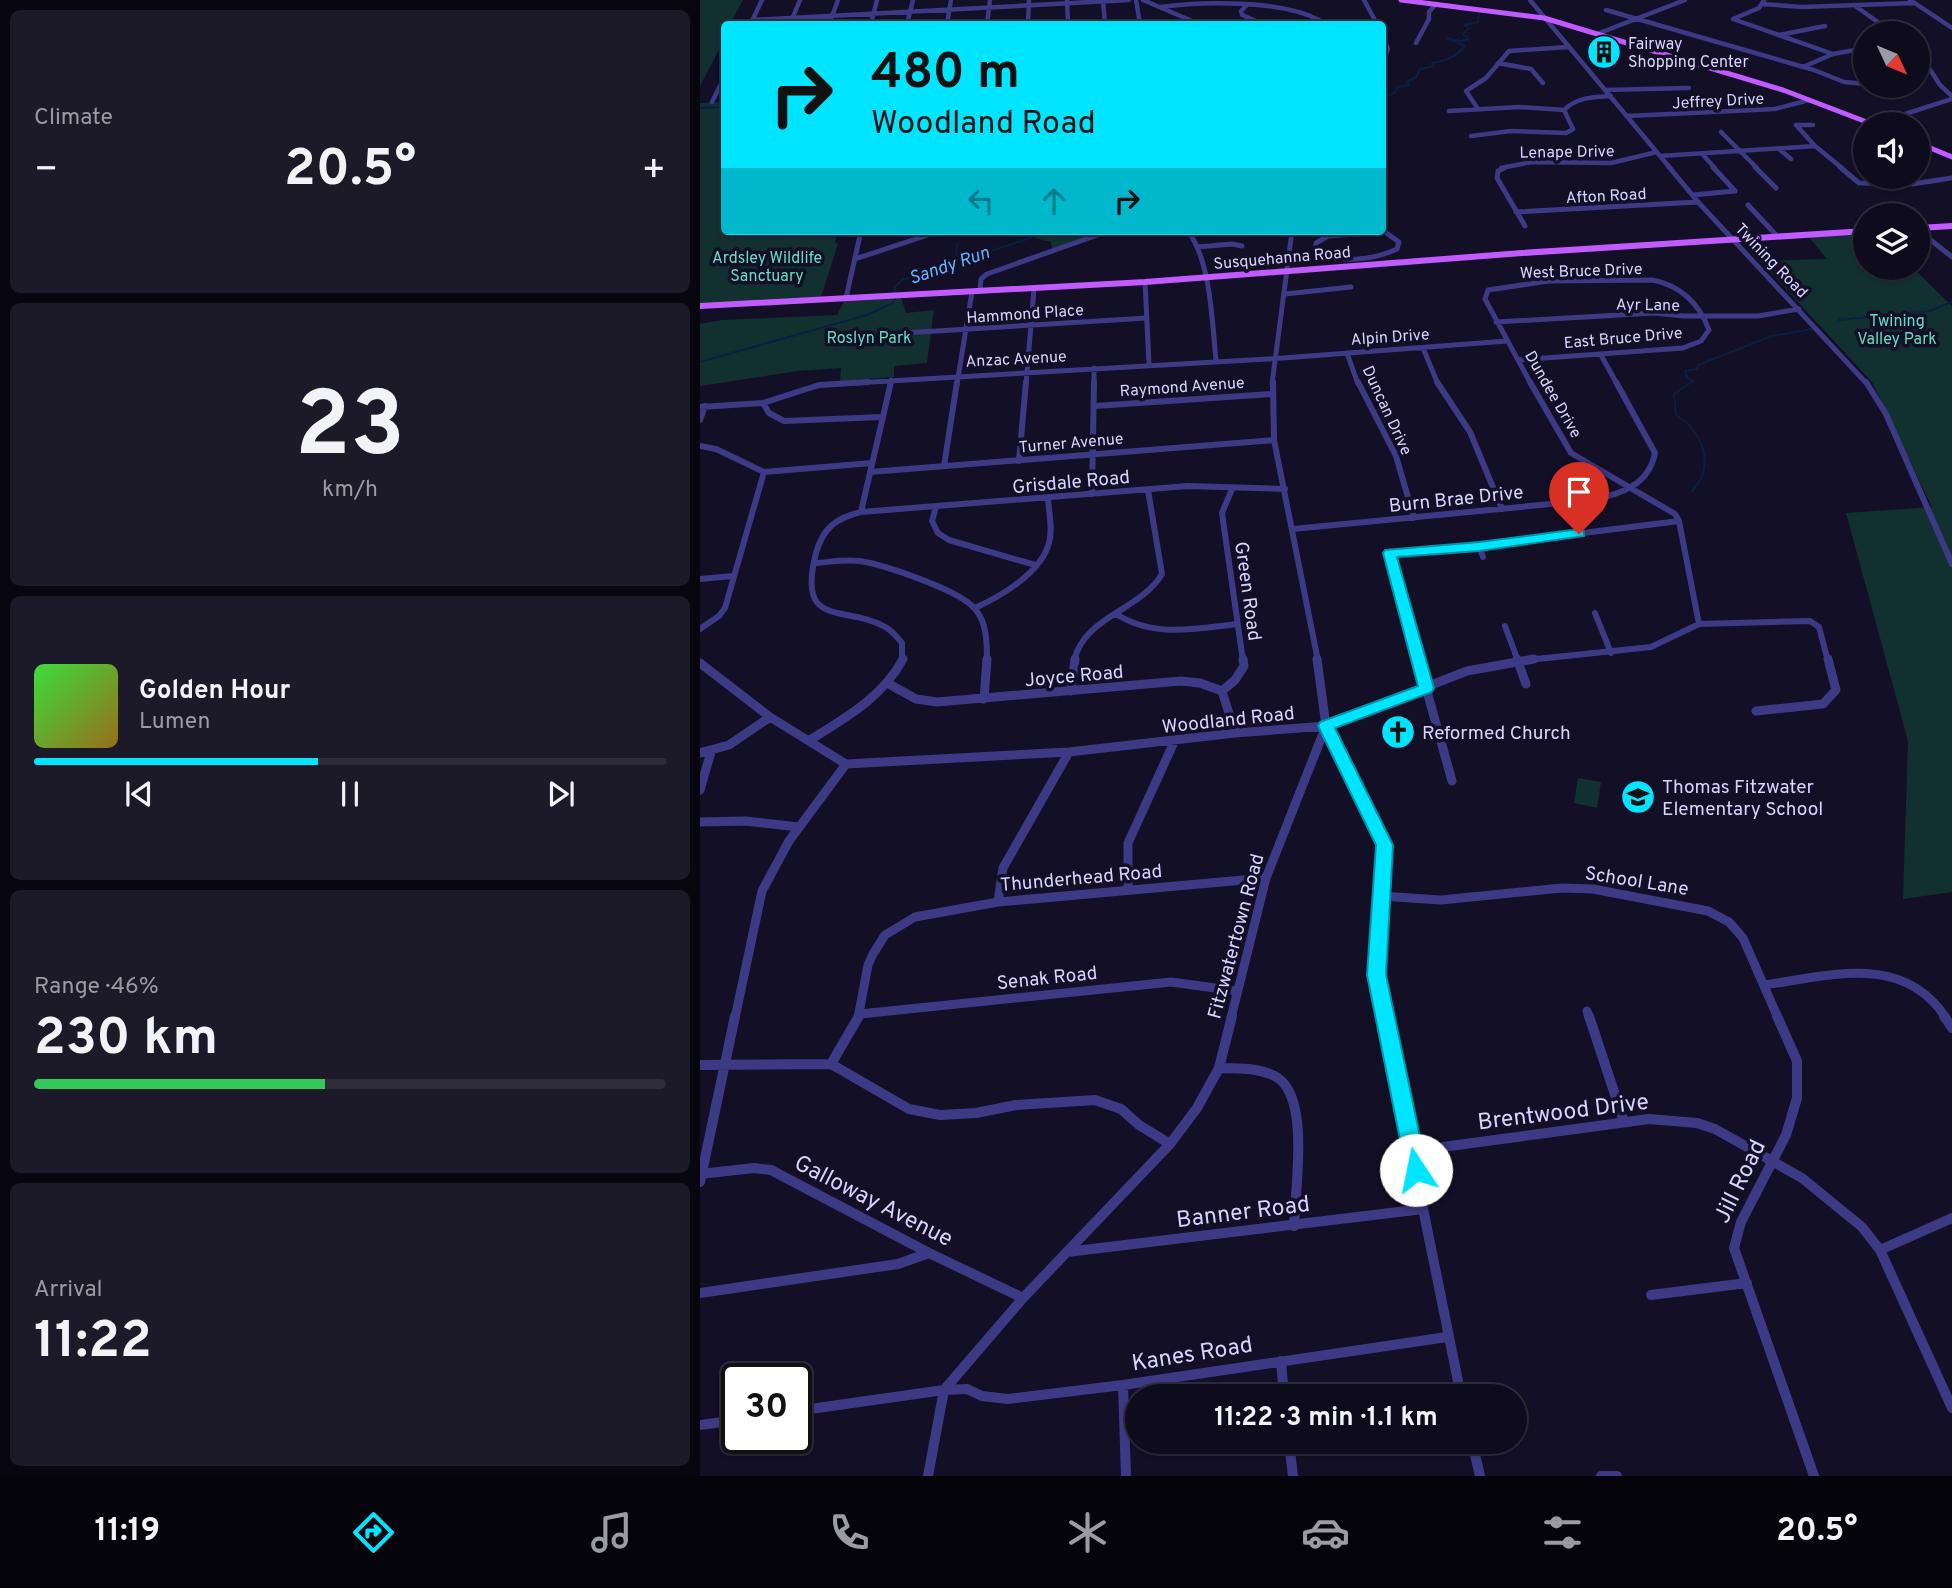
<!DOCTYPE html>
<html lang="en">
<head>
<meta charset="utf-8">
<style>
  :root { --surface:#0e0b1c; --page:#1c1929; --text:#f1f3f6; --muted:#9b9ba3; --line:#2e2b3b; --accent:#00e5ff }
  body { margin:0; font-family:Overpass,sans-serif; background:var(--page); color:var(--text); height:100vh; display:flex; flex-direction:column; font-size:26px; white-space:nowrap }
  * { box-sizing:border-box; margin:0 }
  p { font-size:23px; color:var(--muted) }
  .icon { flex:none; width:38px; height:38px; fill:none; stroke:currentColor; stroke-width:2; stroke-linecap:round; stroke-linejoin:round }
  .map { position:relative; flex:1; overflow:hidden }
  .sheet { display:flex; flex-direction:column; gap:10px; padding:10px; background:#08060f; width:700px }
  .sheet>* { flex:none }
  .hud { position:absolute; left:21px; top:21px; width:665px; height:214px; border-radius:7px; box-shadow:0 2px 5px #0004,0 0 0 2px var(--line); background:#00e5ff; color:#111; overflow:hidden }
  .needle { width:46px; rotate:134deg }
  .controls { position:absolute; left:1153px; top:21px; display:grid; gap:14px }
  .controls a { display:grid; place-items:center; width:77px; height:77px; border-radius:50%; background:var(--surface); box-shadow:0 2px 5px #0004,0 0 0 2px var(--line); font-size:35px }
  .speed { position:absolute; left:21px; top:1363px; display:flex; gap:14px; font-size:35px; font-weight:700; text-align:center }
  .speed>* { display:grid; place-content:center; width:91px; height:91px; border-radius:50%; background:var(--surface); box-shadow:0 2px 5px #0004,0 0 0 2px var(--line); line-height:1 }
  .speed .limit { border:4px solid #111; border-radius:10px; background:#fff; color:#111 }
  .pin { position:absolute; display:grid; place-items:center; width:60px; height:60px; color:#fff; margin:-72px -30px; border-radius:50% 50% 50% 0; rotate:-45deg; box-shadow:0 0 7px #0007 }
  .pin .icon { rotate:45deg }
  .me { position:absolute; width:77px; margin:-38px; rotate:349deg; stroke-linejoin:round; filter:drop-shadow(0 0 5px #0008) }
  .turn { display:flex; align-items:center; gap:24px; height:147px; padding:0 35px; font-size:32px }
  .turn .icon { width:91px; height:91px; stroke-width:2.5 }
  .turn b { display:block; font-size:49px; line-height:60px }
  .lanes { display:flex; align-items:center; height:66px; padding:0 35px; background:#0003; justify-content:center; gap:35px; direction:ltr }
  .lanes .off { opacity:.35 }
  .big { font-size:52px; font-weight:700; line-height:1.1 }
  .sheet .card { flex:1; display:flex; flex-direction:column; justify-content:center; gap:10px; min-width:0; padding:0 24px; border-radius:10px; background:var(--page) }
  .sheet .dial { align-items:center; gap:0 }
  .dial b { font-size:91px; line-height:1 }
  .song { display:flex; align-items:center; gap:21px }
  .cover { width:84px; height:84px; border-radius:10px; background:linear-gradient(135deg,hsl(120 70% 55%),hsl(40 70% 35%)) }
  .played { height:7px; border-radius:4px; background:linear-gradient(90deg,var(--accent) 45%,var(--line) 45%) }
  .keys { display:flex; justify-content:space-around; direction:ltr }
  .heat { display:flex; justify-content:space-between; align-items:center; font-size:38px; direction:ltr }
  .charge { height:10px; border-radius:5px; background:linear-gradient(90deg,#34c759 46%,var(--line) 0) }
  .trip { position:absolute; left:425px; top:1384px; width:402px; height:70px; border-radius:35px; background:var(--surface); box-shadow:0 2px 5px #0004,0 0 0 2px var(--line); font-weight:700; line-height:70px; text-align:center }
  .dock { display:flex; height:112px; justify-content:space-around; align-items:center; background:#06040b; color:var(--muted) }
  .dock .icon { width:49px; height:49px }
  .dock .selected { color:var(--accent) }
  .dock b { font-size:32px; color:var(--text) }
  main { display:flex; flex:1; min-height:0 }
  .map>svg:first-child { display:block }
</style>
</head>
<body>
<main>
<section class="sheet">
<div class="card"><p>Climate</p>
<div class="heat"><a>−</a><b class="big">20.5°</b><a>+</a></div>
</div>
<div class="card dial"><b>23</b><p>km/h</p></div>
<div class="card">
<div class="song"><i class="cover"></i><div><b>Golden Hour</b><p>Lumen</p></div></div>
<div class="played"></div>
<div class="keys"><svg class="icon" aria-label="previous" viewBox="0 0 24 24"><path d="M18 5L8 12l10 7zM5 5v14"/></svg><svg class="icon" aria-label="pause" viewBox="0 0 24 24"><path d="M8 5v14M16 5v14"/></svg><svg class="icon" aria-label="next" viewBox="0 0 24 24"><path d="M6 5l10 7-10 7zM19 5v14"/></svg></div>
</div>
<div class="card"><p>Range · 46%</p><b class="big">230 km</b><div class="charge"></div></div>
<div class="card"><p>Arrival</p><b class="big">11:22</b></div>
</section>
<div class="map">
<svg width="1252" height="1476" viewBox="0 0 1252 1476">
  <rect width="100%" height="100%" fill="#130f26"/>
  <path fill="#12302f" d="M0 0H43L30 24H24L22 44 0 86Z
    M24 102V231H138L135 242 138 244 121 297 0 304V103Z
    M353 231H410L352 249 351 242 334 238Z
    M1165 234 1166 268H1213L1252 306V892L1203 899 1208 741 1146 513 1232 507 1172 382 1060 261 1127 259 1109 237Z
    M201 297 206 313 234 310 227 363 194 366V377L140 381 141 368 98 371 0 386V324L22 320 137 315 144 301Z
    M878 778 901 782 897 808 874 803Z"/>
  <g fill="none" stroke-linecap="round" stroke-linejoin="round">
    <path stroke="#0a1f44" stroke-width="2" d="M682 98 696 92 697 87 709 85 708 81 716 77 720 69 734 66 732 63C746 61 756 57 765 46L747 38 761 41 769 39 763 34 769 28 764 25 778 22 779 11
      M0 108 24 107
      M256 263 257 243
      M194 294 195 287 202 280 352 231
      M1139 320 1230 311 1252 302
      M0 362 167 315 193 303 195 299
      M992 491C1016 467 1003 431 976 415L974 394 993 381 987 377 985 371 997 369 998 365 1072 336 1112 329"/>
    <path stroke="#3d3a85" stroke-width="4.5" d="M367 0 368 24
      M403 0 405 24
      M436 0 440 24
      M443 0 499 24
      M664 0 677 24
      M830 0 970 168
      M1064 0 1059 8 1033 19 1133 54
      M1210 0 1252 28
      M1062 4 1102 7 1214 3
      M1154 5 1193 33
      M546 6 541 11 542 15 563 24
      M460 7C503 1 581 0 619 20L618 24
      M906 10 1114 70 1144 82 1166 84
      M52 20 429 0
      M51 23 62 0
      M90 24 100 0
      M129 24 138 0
      M171 24 177 0
      M207 24 213 0
      M247 24 251 0
      M287 24 290 0
      M328 24 329 0
      M897 34 985 0
      M682 35 688 49 682 66
      M1079 35 1125 26
      M716 43 729 19V12L736 4
      M1218 51 1240 85 1252 96
      M798 63 831 69 843 83
      M1103 67 1133 54 1166 48
      M905 90 989 88
      M12 102 24 78
      M778 109 766 91 786 78 809 51 868 47
      M749 111 819 107 864 110
      M928 116 1075 109 1109 100
      M1174 124 1252 99
      M1096 125 1115 146 1142 168
      M1096 125H1113
      M1021 132 1057 168
      M771 136 811 131 866 133 873 129 864 110C877 97 894 97 911 96
      M1079 149 1091 159
      M1002 154 1015 168
      M960 156 1115 146
      M801 168 832 162 911 163 957 152"/>
    <path stroke="#3d3a85" stroke-width="5" d="M806 167 798 171 797 178 825 226
      M969 167 998 202 1167 384
      M1013 167 1035 191
      M1055 167 1076 188
      M1140 167 1159 183 1212 184 1252 178
      M993 195 1035 191
      M1048 205 1077 236
      M816 212 998 202
      M1218 230 1252 257
      M488 231C511 262 512 322 516 360
      M621 231 628 236
      M685 232 699 242 697 249C673 260 638 265 615 249L616 243 628 236Z
      M497 247 532 244 542 246
      M155 259 240 231
      M445 282 449 364
      M280 291 281 279 287 274 403 233 422 231
      M585 294 651 287
      M146 298 161 231
      M796 322 954 313 983 316H1058L1099 309
      M204 333 447 318
      M723 348 738 384
      M647 353 658 384
      M901 355 917 384
      M818 360 983 348 1001 341 1009 330C999 303 981 286 953 280L849 281 788 290 785 299 831 384
      M138 384 583 358 807 341
      M190 384 191 380
      M257 384 272 292
      M326 384 334 289
      M394 384V368
      M572 384 592 231"/>
    <path stroke="#3d3a85" stroke-width="6" d="M573 382 574 440 618 661
      M658 382 696 456 714 518
      M737 382 770 432 802 509
      M830 382 871 453 975 514 979 521 999 624
      M1166 382 1186 414 1252 564
      M63 403 69 413 84 421 182 417
      M395 406 571 394
      M0 407 63 403 119 385 168 382
      M0 420 5 406
      M0 446 16 449 64 472 172 463
      M319 461 326 382
      M244 466 257 382
      M170 472 574 440
      M532 489 522 513 543 661
      M392 494 394 382
      M236 507 232 521 238 533 249 540 335 565
      M161 512 191 382
      M593 529 892 500C921 494 949 485 955 453L916 382
      M779 546 783 557
      M116 563C130 562 145 559 160 561 184 565 260 590 275 609 287 622 287 644 287 661
      M0 579 33 576
      M275 608C301 596 341 573 349 543 353 530 349 513 348 499
      M895 613 911 653
      M416 614C454 638 495 629 537 624
      M805 626 818 661
      M0 629 19 616 25 608 64 472
      M202 661V643C198 638 193 632 187 628 146 603 96 631 116 553 123 528 136 518 161 512L488 486 585 489
      M374 661C384 616 440 611 462 574L448 490
      M719 661 689 553 779 546 979 521
      M818 661 951 647 999 624 1110 621 1119 627 1128 661"/>
    <path stroke="#3d3a85" stroke-width="9" d="M718 659 752 781
      M817 659 826 684
      M0 663 70 717 146 764 369 752 535 733 626 726 767 671 834 659
      M189 684 216 699 237 702 481 681 500 683 522 691
      M371 691 375 659
      M522 691 535 680 544 666 543 659
      M522 691 535 733
      M284 699 287 659
      M1056 711 1123 704 1136 690 1128 659
      M626 726 685 845 676 975 685 1018
      M110 740C145 718 183 697 203 659
      M0 753 29 745 70 717
      M0 790 11 752
      M0 822 45 821 99 827
      M428 890V843L475 740
      M680 896 741 900 862 888 893 889 1008 911 1029 922 1043 938 1078 1018
      M298 902 303 868 369 752
      M1064 985C1129 976 1203 952 1246 1018
      M887 1011 889 1018
      M160 1014 471 982 537 991
      M35 1018 62 891 89 841 146 764
      M158 1018 168 965 173 954 185 935 215 917 298 902 566 878
      M531 1018 566 878 626 726 617 659"/>
    <path stroke="#3d3a85" stroke-width="10" d="M684 1016 761 1396
      M889 1016 924 1122
      M1077 1016 1097 1061V1098L1086 1135 1041 1222 1034 1248 1114 1476
      M1244 1016 1252 1028
      M131 1064 159 1016
      M0 1065 131 1064 209 1109 240 1115 276 1113 316 1105 395 1100 421 1109 439 1125 470 1144
      M519 1068C539 1069 561 1067 578 1078 610 1100 595 1190 594 1226
      M713 1151 949 1119 997 1123 1015 1129 1102 1178 1162 1227 1180 1250 1252 1408
      M0 1174 54 1168 71 1170 229 1253 323 1298
      M0 1182 35 1016
      M1180 1250 1252 1218
      M367 1252 723 1209
      M0 1293 198 1264 229 1253
      M951 1295 1047 1283
      M581 1361 584 1396
      M423 1385 426 1476
      M96 1411 244 1390 267 1389 282 1396 308 1399 423 1385 747 1337
      M0 1425 37 1420
      M589 1442 593 1476
      M772 1442 780 1476
      M228 1476 244 1390 323 1298 470 1144 497 1108 519 1068 532 1016
      M901 1476H917"/>
    <path stroke="#c25bff" stroke-width="5" d="M701 0 844 18 1083 90 1172 124
      M1218 143 1252 157"/>
    <path stroke="#c25bff" stroke-width="6" d="M1218 228 1252 226
      M0 306 445 282 822 253 1166 231"/>
  </g>
  <path fill="#00e5ff" stroke="#0095a6" stroke-width="2" d="M879 529 884 531V536L779 551 697 557 734 688 732 692 635 728 693 845 686 975 727 1170 724 1177 716 1180 709 1177 706 1170 667 975 676 845 618 726 620 722 718 686 683 553 685 550 779 542Z"/>
  <defs>
    <g id="building-disc" transform="scale(1.75)"><circle r="9.5" fill="#00e5ff" stroke="#130f26"/><path d="M-4-6H4V6H1V3H-1V6H-4ZM-2.5-4.3h1.7v1.8h-1.7ZM.8-4.3h1.7v1.8H.8ZM-2.5-1h1.7V.8h-1.7ZM.8-1h1.7V.8H.8Z" fill="#111"/></g>
    <g id="church-disc" transform="scale(1.75)"><circle r="9.5" fill="#00e5ff" stroke="#130f26"/><path d="M-1.2-6h2.4v3.5h3.3v2.4h-3.3V6h-2.4V-.1h-3.3v-2.4h3.3Z" fill="#111"/></g>
    <g id="school-disc" transform="scale(1.75)"><circle r="9.5" fill="#00e5ff" stroke="#130f26"/><path d="M0-5L7-2L0 1L-7-2ZM-4 1L0 2.5L4 1V4Q0 6-4 4Z" fill="#111"/></g>
  </defs>
  <g fill-rule="evenodd">
    <use href="#building-disc" x="904" y="52"/>
    <use href="#church-disc" x="698" y="732"/>
    <use href="#school-disc" x="938" y="797"/>
  </g>
  <g text-anchor="middle" stroke-width="7" stroke-linejoin="round" paint-order="stroke">
    <g font-size="16" fill="#d9d4ff" stroke="#130f26" text-anchor="start">
      <text x="928" y="49">Fairway<tspan x="928" dy="18">Shopping Center</tspan></text>
    </g>
    <g font-size="16" fill="#d9d4ff" stroke="#130f26">
      <text transform="translate(1018 100) rotate(-3)" y="6">Jeffrey Drive</text>
      <text transform="translate(867 151) rotate(-1)" y="6">Lenape Drive</text>
      <text transform="translate(906 195) rotate(-3)" y="6">Afton Road</text>
      <text transform="translate(582 257) rotate(-5)" y="6">Susquehanna Road</text>
      <text transform="translate(1072 260) rotate(46)" y="6">Twining Road</text>
      <text transform="translate(881 270) rotate(-2)" y="6">West Bruce Drive</text>
      <text transform="translate(948 304) rotate(1)" y="6">Ayr Lane</text>
      <text transform="translate(325 313) rotate(-4)" y="6">Hammond Place</text>
      <text transform="translate(690 336) rotate(-4)" y="6">Alpin Drive</text>
      <text transform="translate(923 337) rotate(-5)" y="6">East Bruce Drive</text>
      <text transform="translate(316 358) rotate(-3)" y="6">Anzac Avenue</text>
      <text transform="translate(482 386) rotate(-4)" y="6">Raymond Avenue</text>
      <text transform="translate(854 394) rotate(60)" y="6">Dundee Drive</text>
      <text transform="translate(688 410) rotate(65)" y="6">Duncan Drive</text>
      <text transform="translate(371 442) rotate(-5)" y="6">Turner Avenue</text>
    </g>
    <g font-size="16" fill="#5fe0c0" stroke="#130f26">
      <text x="67" y="263">Ardsley Wildlife<tspan x="67" dy="18">Sanctuary</tspan></text>
      <text x="1197" y="326">Twining<tspan x="1197" dy="18">Valley Park</tspan></text>
      <text x="169" y="343">Roslyn Park</text>
    </g>
    <g font-size="18" font-style="italic" fill="#62b6ff" stroke="#130f26">
      <text transform="translate(249 265) rotate(-19)" y="6">Sandy Run</text>
    </g>
    <g font-size="19" fill="#d9d4ff" stroke="#130f26">
      <text transform="translate(371 481) rotate(-5)" y="7">Grisdale Road</text>
      <text transform="translate(756 498) rotate(-6)" y="7">Burn Brae Drive</text>
      <text transform="translate(549 591) rotate(82)" y="7">Green Road</text>
      <text transform="translate(374 675) rotate(-5)" y="7">Joyce Road</text>
      <text transform="translate(528 719) rotate(-6)" y="7">Woodland Road</text>
      <text transform="translate(381 877) rotate(-5)" y="7">Thunderhead Road</text>
      <text transform="translate(937 880) rotate(9)" y="7">School Lane</text>
      <text transform="translate(535 936) rotate(-75)" y="7">Fitzwatertown Road</text>
      <text transform="translate(347 977) rotate(-6)" y="7">Senak Road</text>
    </g>
    <g font-size="19" fill="#d9d4ff" stroke="#130f26" text-anchor="start">
      <text x="722" y="739">Reformed Church</text>
      <text x="962" y="793">Thomas Fitzwater<tspan x="962" dy="22">Elementary School</tspan></text>
    </g>
    <g font-size="23" fill="#d9d4ff" stroke="#130f26">
      <text transform="translate(863 1111) rotate(-7)" y="8">Brentwood Drive</text>
      <text transform="translate(1039 1181) rotate(-64)" y="8">Jill Road</text>
      <text transform="translate(174 1200) rotate(27)" y="8">Galloway Avenue</text>
      <text transform="translate(543 1211) rotate(-7)" y="8">Banner Road</text>
      <text transform="translate(492 1353) rotate(-9)" y="8">Kanes Road</text>
    </g>
  </g>
</svg>
<div class="controls">
<a><svg class="needle" viewBox="-14 -14 28 28"><path d="M0-13l5 13h-10z" fill="#e53935"/><path d="M0 13l5-13h-10z" fill="#9b9ba3"/></svg></a>
<a><svg class="icon" aria-label="sound" viewBox="0 0 24 24"><path d="M4 9h4l5-4v14l-5-4H4zM17 9q2 3 0 6"/></svg></a>
<a><svg class="icon" aria-label="layers" viewBox="0 0 24 24"><path d="M12 4l9 5-9 5-9-5zM3 14l9 5 9-5"/></svg></a>
</div>
<div class="speed"><div class="limit">30</div></div>
<div class="pin" style="left:879px;top:534px;background:#d93025"><svg class="icon" aria-label="arrive" viewBox="0 0 24 24"><path d="M6 21V4h12l-3 4 3 4H6"/></svg></div>
<svg class="me" style="left:716px;top:1170px" viewBox="-20 -20 40 40"><circle r="19" fill="#fff"/><path d="M0-13L10 11 0 6-10 11z" fill="#00e5ff"/></svg>
<div class="trip">11:22 · 3 min · 1.1 km</div>
<div class="hud">
<div class="turn"><svg class="icon" aria-label="right" viewBox="0 0 24 24"><path d="M7 20v-9h11M14 6l5 5-5 5"/></svg><div><b>480 m</b>Woodland Road</div></div>
<div class="lanes"><svg class="icon off" aria-label="left" viewBox="0 0 24 24"><path d="M17 20v-9H6M10 6l-5 5 5 5"/></svg><svg class="icon off" aria-label="ahead" viewBox="0 0 24 24"><path d="M12 20V5M6 11l6-6 6 6"/></svg><svg class="icon" aria-label="right" viewBox="0 0 24 24"><path d="M7 20v-9h11M14 6l5 5-5 5"/></svg></div>
</div>
</div>
</main>
<nav class="dock">
<b>11:19</b>
<svg class="icon selected" aria-label="directions" viewBox="0 0 24 24"><path d="M12 3l9 9-9 9-9-9zM9 14v-3h6M13 9l2 2-2 2"/></svg>
<svg class="icon" aria-label="music" viewBox="0 0 24 24"><path d="M9 18V5l10-2v13"/><circle cx="6" cy="18" r="3"/><circle cx="16" cy="16" r="3"/></svg>
<svg class="icon" aria-label="phone" viewBox="0 0 24 24"><path d="M5 4h4l2 5-3 2q2 4 5 5l2-3 5 2v4C11 20 4 13 5 4z"/></svg>
<svg class="icon" aria-label="climate" viewBox="0 0 24 24"><path d="M12 3v18M4 7l16 10M4 17L20 7"/></svg>
<svg class="icon" aria-label="car" viewBox="0 0 24 24"><path d="M5 17H2v-5l4-1 3-4h7l3 4 3 1v5h-3M9 17h6M6 11h13"/><circle cx="7" cy="17" r="2"/><circle cx="17" cy="17" r="2"/></svg>
<svg class="icon" aria-label="filters" viewBox="0 0 24 24"><path d="M4 7h16M4 17h16"/><circle cx="9" cy="7" r="2"/><circle cx="15" cy="17" r="2"/></svg>
<b>20.5°</b>
</nav>
</body>
</html>
